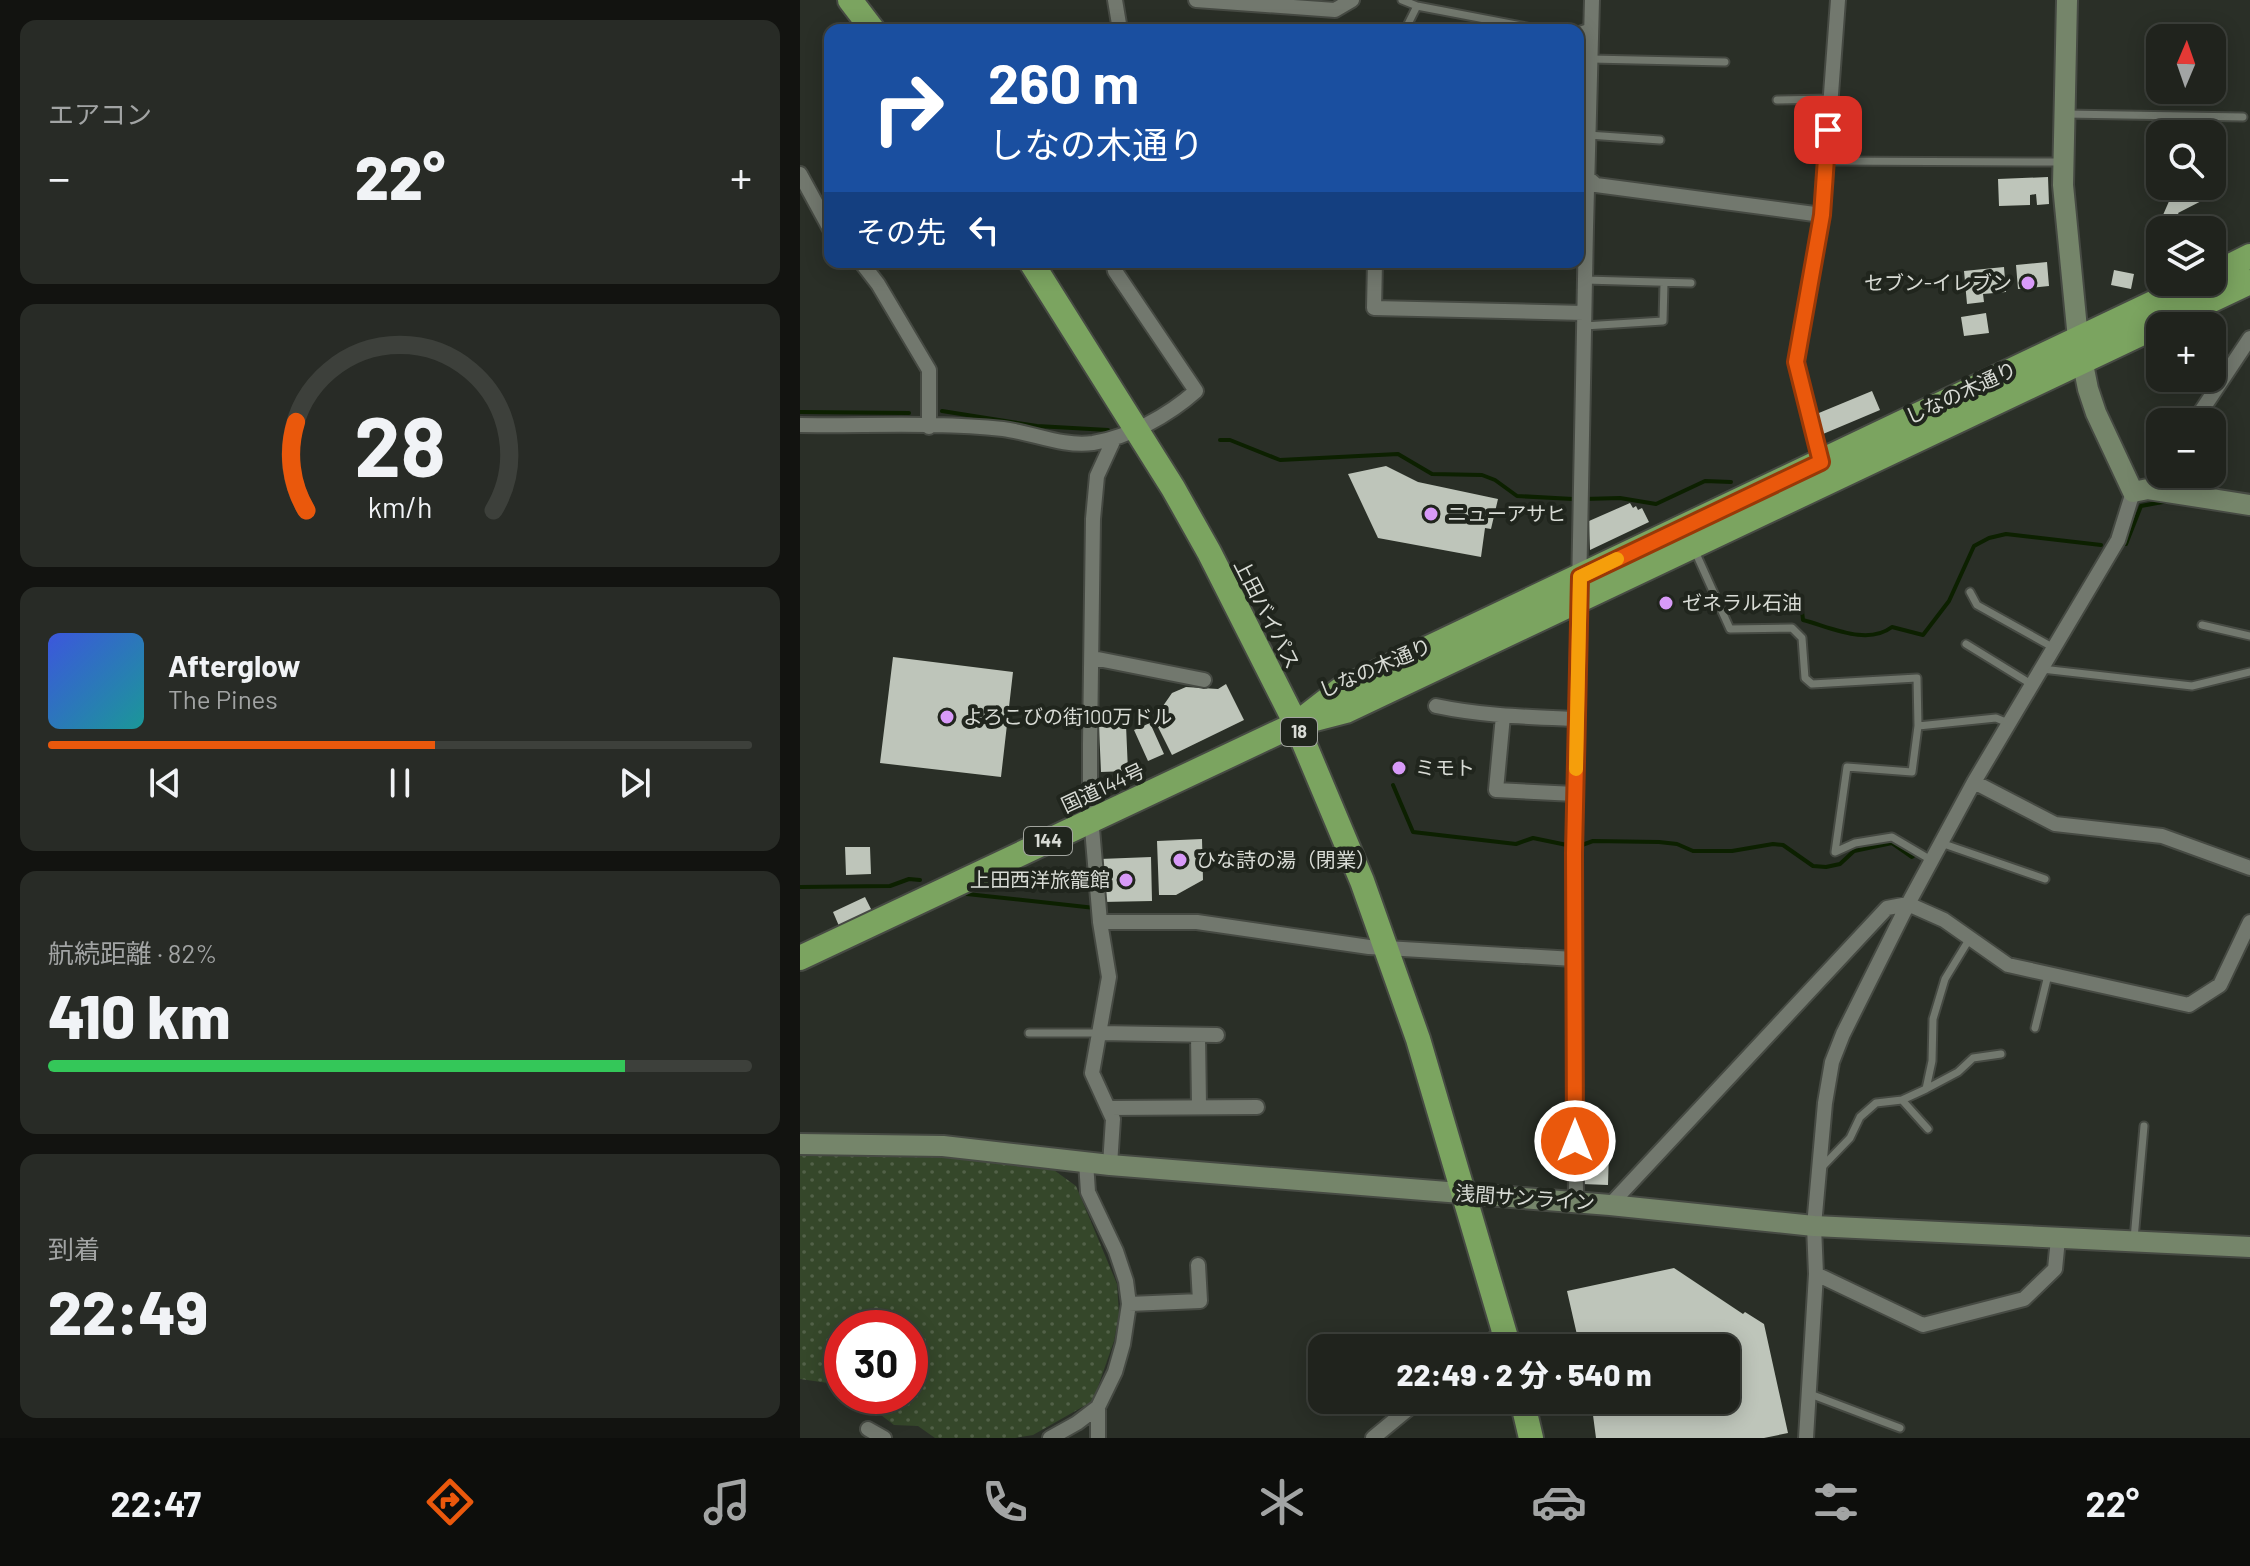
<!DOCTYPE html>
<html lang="ja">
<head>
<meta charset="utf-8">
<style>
  :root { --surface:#20231d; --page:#282b26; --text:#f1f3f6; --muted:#a2a4a4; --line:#3d403b; --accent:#ea580c }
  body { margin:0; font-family:Barlow,"Noto Sans JP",sans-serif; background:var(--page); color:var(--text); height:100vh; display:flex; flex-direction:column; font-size:30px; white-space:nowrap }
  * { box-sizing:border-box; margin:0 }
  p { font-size:26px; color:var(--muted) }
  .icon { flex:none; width:44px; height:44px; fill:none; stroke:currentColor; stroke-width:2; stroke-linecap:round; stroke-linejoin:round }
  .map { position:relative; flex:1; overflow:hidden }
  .sheet { display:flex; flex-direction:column; gap:20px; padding:20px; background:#121310; width:800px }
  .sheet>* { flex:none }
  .banner { position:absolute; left:24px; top:24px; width:760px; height:244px; border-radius:16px; box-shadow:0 4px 20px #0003,0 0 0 2px var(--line); background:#1a4fa0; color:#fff; overflow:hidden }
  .needle { width:52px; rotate:2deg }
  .tools { position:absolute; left:1346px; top:24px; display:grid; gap:16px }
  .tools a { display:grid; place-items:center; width:80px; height:80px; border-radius:16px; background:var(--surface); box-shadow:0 4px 20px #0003,0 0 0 2px var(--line); font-size:40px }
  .speed { position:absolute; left:24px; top:1310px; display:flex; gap:16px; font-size:40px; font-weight:700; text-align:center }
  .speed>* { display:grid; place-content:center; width:104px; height:104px; border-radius:50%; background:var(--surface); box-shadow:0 4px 20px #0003,0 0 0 2px var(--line); line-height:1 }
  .speed .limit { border:12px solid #d22; background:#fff; color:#111 }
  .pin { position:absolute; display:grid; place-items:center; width:68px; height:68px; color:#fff; margin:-34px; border-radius:16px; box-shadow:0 4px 12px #0006 }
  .me { position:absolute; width:88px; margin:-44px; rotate:0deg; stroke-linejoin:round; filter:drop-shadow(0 0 6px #0008) }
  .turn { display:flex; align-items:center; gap:28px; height:168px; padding:0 32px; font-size:36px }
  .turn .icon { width:104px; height:104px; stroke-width:2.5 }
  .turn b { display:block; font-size:56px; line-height:68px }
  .then { display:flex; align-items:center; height:76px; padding:0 32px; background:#0003; gap:16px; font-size:30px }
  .big { font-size:60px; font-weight:800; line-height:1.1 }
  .sheet .widget { flex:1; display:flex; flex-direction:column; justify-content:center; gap:12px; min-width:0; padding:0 28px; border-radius:16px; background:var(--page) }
  .sheet .dial { align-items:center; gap:0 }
  .dial svg { height:208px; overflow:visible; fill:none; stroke:var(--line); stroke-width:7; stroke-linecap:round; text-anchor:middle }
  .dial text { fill:var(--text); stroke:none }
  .song { display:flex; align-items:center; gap:24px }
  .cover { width:96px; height:96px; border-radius:12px; background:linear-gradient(135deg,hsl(230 70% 55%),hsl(180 70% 35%)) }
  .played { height:8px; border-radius:4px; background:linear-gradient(90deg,var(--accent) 55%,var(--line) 55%) }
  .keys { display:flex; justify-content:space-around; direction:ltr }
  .heat { display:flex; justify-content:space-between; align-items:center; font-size:44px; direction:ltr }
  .charge { height:12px; border-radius:6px; background:linear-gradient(90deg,#34c759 82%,var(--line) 0) }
  .trip { position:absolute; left:508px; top:1334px; width:432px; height:80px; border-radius:16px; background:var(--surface); box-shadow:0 4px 20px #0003,0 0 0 2px var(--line); font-weight:800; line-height:80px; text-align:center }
  .menu { display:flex; height:128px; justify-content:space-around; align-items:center; background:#0d0e0c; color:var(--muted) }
  .menu .icon { width:56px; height:56px }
  .menu .selected { color:var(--accent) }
  .menu b { font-size:36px; color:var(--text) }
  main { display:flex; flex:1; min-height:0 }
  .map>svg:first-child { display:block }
</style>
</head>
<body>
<main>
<section class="sheet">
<div class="widget"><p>エアコン</p>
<div class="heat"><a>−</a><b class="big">22°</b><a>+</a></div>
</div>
<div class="widget dial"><svg viewBox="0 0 100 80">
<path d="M14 69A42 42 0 1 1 86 69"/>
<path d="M14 69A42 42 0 0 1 10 35" stroke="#ea580c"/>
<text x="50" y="56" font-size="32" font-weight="700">28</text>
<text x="50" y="72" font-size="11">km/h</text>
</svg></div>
<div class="widget">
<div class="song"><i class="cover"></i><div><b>Afterglow</b><p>The Pines</p></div></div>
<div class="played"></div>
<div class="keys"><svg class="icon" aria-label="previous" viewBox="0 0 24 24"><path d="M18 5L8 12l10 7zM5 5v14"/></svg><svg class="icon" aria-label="pause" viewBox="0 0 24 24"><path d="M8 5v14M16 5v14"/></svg><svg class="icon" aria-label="next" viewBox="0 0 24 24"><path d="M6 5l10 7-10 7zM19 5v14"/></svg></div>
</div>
<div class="widget"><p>航続距離 · 82%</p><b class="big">410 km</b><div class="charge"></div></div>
<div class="widget"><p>到着</p><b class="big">22:49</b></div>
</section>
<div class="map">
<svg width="1450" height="1438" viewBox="0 0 1450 1438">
  <defs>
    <pattern id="park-dots" width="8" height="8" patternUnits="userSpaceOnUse" patternTransform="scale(2)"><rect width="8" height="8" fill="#35472a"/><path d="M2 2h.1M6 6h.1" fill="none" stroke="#526148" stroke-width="1.8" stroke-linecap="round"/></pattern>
  </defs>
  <rect width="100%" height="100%" fill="#2a2f27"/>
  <path fill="url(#park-dots)" d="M51 1153 148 1155 247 1165 276 1186 317 1284 319 1314 314 1341 293 1401 233 1435 215 1438H135L118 1426 94 1425 56 1396H110V1328H42V1385L0 1379V1154Z"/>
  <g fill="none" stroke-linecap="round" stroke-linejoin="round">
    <path stroke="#0c2000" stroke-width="4" d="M142 411 237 426 308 430
      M0 412 109 413
      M420 440H430L480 460 598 454 632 474 682 475 695 480 717 496 773 499
      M784 499 820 498 856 504 905 481 931 482
      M1326 544 1341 506 1368 501
      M1001 602 1003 620C1030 627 1067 646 1092 627L1123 635 1149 601 1174 546 1189 538 1206 534 1301 545
      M593 785 613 832 716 844 733 838 767 845
      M782 845 793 841 859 842 877 844 893 851H932L973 844 983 845 1013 866 1026 867 1040 864 1054 851 1092 843 1112 857 1116 854
      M0 887 90 886 109 879 120 880
      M167 894 295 908"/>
  </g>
  <path fill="#bec5ba" d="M1248 177 1249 204 1237 205 1236 194 1230 195V205L1199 206 1198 179Z
    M1384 186H1410L1415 194 1378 213 1387 230H1360V272L1354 275 1356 231 1370 199Z
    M1247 262 1249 286 1218 289 1216 265Z
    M1204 267 1206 292 1183 294 1184 302 1167 304 1164 271Z
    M1314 270 1334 274 1331 289 1311 285Z
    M1186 313 1189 333 1164 336 1161 317Z
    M1072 391 1080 410 1023 434 1014 415Z
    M586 466 618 482 698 499 691 529 685 528 681 557 578 538 548 474Z
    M830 503 833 508 836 506 838 510 842 508 849 522 790 550 789 521Z
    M93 657 213 672 201 777 80 763Z
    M426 684 444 720 372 755 354 719 372 693 386 687 418 689Z
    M350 723 364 754 348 761 334 730Z
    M326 725 328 771 301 772 299 727Z
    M402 839 403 880 376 895H359L357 841Z
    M45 847H70L71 874 46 875Z
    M351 857 352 901 302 902 300 859Z
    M65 897 72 911 39 926 33 912Z
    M782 1150H809L808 1185 782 1184Z
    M874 1268 943 1314 945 1312 964 1324 988 1433 964 1438H796L791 1400H926V1348H780L767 1291Z"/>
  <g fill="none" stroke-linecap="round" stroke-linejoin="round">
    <g stroke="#464a43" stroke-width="11">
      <path id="lane" d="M602 0 617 6 605 30
        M617 6 742 30
        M778 31 792 26
        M791 59 925 62
        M977 100 1031 99
        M1265 114 1443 117
        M788 135 860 140
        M1026 161 1261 162
        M507 262 516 263
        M785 280 891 283
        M784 326 863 321 864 283
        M894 549 930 629 992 628 1002 638 1005 678 1012 684 1117 678 1118 726 1112 772 1047 767 1035 852 1055 843 1092 837 1131 860
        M1170 592 1177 605 1254 648
        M1402 625 1450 636
        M1166 644 1231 684
        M1242 669 1392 686 1450 672
        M1118 726 1196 718 1208 723
        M1141 843 1245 879
        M1235 1028 1248 975
        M229 1033H299
        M1126 1089 1158 1072 1173 1058 1201 1054
        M1102 1100 1128 1129
        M1022 1167 1050 1138 1060 1117 1076 1103 1102 1100 1126 1089 1132 1061 1133 1019 1145 979 1170 938
        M1334 1239 1344 1126
        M1010 1394 1100 1428"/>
    </g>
    <g stroke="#464a43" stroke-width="18">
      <path id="street" d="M315 0 320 30
        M396 0 535 10 552 0
        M0 174 30 229
        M787 177 796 185 1022 215
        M61 262 78 284 129 370V427
        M575 262 574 308 784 313
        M1394 422 1450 338
        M0 425C67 426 136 422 203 429 234 433 262 447 293 443 330 437 369 415 396 391L315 271 313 262
        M1021 462 996 362 1022 215 1038 0
        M1348 489 1360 472
        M293 658 404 680
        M636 706C683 716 729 717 777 719
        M703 716 696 790 775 794
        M1174 782 1255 824 1362 836 1450 868
        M300 922H397L569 947 774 959
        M299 1033 417 1035
        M398 1035 399 1106
        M309 1108 457 1107
        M286 1162 288 1192 316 1251 326 1281 329 1304 323 1344 315 1372 298 1407V1438
        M310 1165 313 1119 292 1073 309 977 300 922 290 805V743L293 519 297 476 314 439
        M776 1202 774 853 786 227 792 0
        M810 1205 1087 908 1108 904 1144 920 1208 965 1389 1005 1420 985 1450 922
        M1016 1274 1123 1325 1224 1299 1255 1269 1258 1239
        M329 1304 400 1301 398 1265
        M683 1348 697 1336
        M68 1429 84 1438
        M250 1438 277 1423 298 1407
        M573 1438 619 1400
        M1006 1438 1016 1274 1014 1226 1025 1103 1032 1062 1043 1034 1108 904 1174 782 1318 540 1333 492"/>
    </g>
    <g stroke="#464a43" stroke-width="24">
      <path id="secondary" d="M1267 0 1263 185 1278 339 1288 389 1296 413 1333 492 1348 489 1450 505
        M0 1144 143 1146 310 1165 810 1205 1014 1226 1450 1247"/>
    </g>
    <g stroke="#464a43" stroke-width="28">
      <path id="highway" d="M50 0 73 30
        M231 262 373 488 409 552 496 724 562 881 618 1039 709 1348
        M1412 275 1450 256
        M504 718 540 690 1397 282
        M0 958 496 724 546 711 1450 282
        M722 1400 731 1438"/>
    </g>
    <use href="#lane" stroke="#72786e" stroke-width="7"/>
    <use href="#street" stroke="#72786e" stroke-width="14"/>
    <use href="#secondary" stroke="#75856a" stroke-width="20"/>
    <use href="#highway" stroke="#7ba460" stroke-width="24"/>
  </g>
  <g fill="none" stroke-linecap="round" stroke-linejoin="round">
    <g stroke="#983908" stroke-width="20">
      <path id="route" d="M775 1141 774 853 780 577 1021 462 996 362 1022 215 1028 130"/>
    </g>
    <use href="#route" stroke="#ea580c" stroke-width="14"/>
    <path stroke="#f59e0b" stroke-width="14" d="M776 769 780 577 817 559"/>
  </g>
  <g fill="#d89af8" stroke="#20251d" stroke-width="3">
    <circle cx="1228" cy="283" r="8"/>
    <circle cx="631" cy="514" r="8"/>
    <circle cx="866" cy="603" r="8"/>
    <circle cx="147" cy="717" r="8"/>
    <circle cx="599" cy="768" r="8"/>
    <circle cx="380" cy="860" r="8"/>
    <circle cx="326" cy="880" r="8"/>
  </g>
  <g text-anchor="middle" stroke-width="8" stroke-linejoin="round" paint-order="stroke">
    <g fill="#20251d" stroke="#a1a49e" stroke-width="2">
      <rect x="481" y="718" width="36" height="28" rx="6"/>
      <rect x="224" y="827" width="48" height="28" rx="6"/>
    </g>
    <g font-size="18" font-weight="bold" fill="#d8dbd5">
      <text x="499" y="738">18</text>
      <text x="248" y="847">144</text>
    </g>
    <g font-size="20" fill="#d8dbd5" stroke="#20251d" text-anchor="start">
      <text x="1212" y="290" text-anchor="end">セブン-イレブン</text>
      <text x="647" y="521">ニューアサヒ</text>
      <text x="882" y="610">ゼネラル石油</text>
      <text x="163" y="724">よろこびの街100万ドル</text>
      <text x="615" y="775">ミモト</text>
      <text x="396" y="867">ひな詩の湯（閉業）</text>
      <text x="310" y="887" text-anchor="end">上田西洋旅籠館</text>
    </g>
    <g font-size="20" fill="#d8dbd5" stroke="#20251d">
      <text transform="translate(1161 393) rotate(-25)" y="7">しなの木通り</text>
      <text transform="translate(467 614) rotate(63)" y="7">上田バイパス</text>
      <text transform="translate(575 668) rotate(-23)" y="7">しなの木通り</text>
      <text transform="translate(303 788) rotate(-25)" y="7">国道144号</text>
      <text transform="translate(725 1198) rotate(4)" y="7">浅間サンライン</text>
    </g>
  </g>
</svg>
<div class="tools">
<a><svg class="needle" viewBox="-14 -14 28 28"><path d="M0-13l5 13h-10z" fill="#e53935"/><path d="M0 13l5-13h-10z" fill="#a2a4a4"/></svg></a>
<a><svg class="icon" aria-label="search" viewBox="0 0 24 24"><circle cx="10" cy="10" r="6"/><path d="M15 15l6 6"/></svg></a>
<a><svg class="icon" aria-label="layers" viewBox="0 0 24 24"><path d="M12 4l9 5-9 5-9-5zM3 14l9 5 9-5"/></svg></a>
<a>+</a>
<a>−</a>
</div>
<div class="speed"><div class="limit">30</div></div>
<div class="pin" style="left:1028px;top:130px;background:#d93025"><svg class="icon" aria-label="arrive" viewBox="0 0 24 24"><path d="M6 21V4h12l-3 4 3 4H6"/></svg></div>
<svg class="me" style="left:775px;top:1141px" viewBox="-20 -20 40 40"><circle r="17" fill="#ea580c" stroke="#fff" stroke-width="3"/><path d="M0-11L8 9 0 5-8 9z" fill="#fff"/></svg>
<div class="trip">22:49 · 2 分 · 540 m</div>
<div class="banner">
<div class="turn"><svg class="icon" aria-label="right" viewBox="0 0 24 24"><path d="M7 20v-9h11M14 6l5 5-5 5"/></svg><div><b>260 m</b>しなの木通り</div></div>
<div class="then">その先<svg class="icon" aria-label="left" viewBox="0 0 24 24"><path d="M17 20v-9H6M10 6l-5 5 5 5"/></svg></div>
</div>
</div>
</main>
<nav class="menu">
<b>22:47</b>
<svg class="icon selected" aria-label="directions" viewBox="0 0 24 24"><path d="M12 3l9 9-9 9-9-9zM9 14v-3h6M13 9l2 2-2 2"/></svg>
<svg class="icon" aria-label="music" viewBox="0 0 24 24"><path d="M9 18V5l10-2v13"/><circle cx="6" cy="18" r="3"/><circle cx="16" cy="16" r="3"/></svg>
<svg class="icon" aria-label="phone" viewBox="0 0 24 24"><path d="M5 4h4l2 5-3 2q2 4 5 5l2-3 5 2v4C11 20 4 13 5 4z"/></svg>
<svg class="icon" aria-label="climate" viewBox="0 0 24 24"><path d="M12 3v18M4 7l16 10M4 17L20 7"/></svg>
<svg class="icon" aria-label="car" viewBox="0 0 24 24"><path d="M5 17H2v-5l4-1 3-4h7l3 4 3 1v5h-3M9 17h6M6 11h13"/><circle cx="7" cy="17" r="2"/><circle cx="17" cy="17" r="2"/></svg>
<svg class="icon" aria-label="filters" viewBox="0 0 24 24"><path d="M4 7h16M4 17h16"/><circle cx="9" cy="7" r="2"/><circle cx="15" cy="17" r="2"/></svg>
<b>22°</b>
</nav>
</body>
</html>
